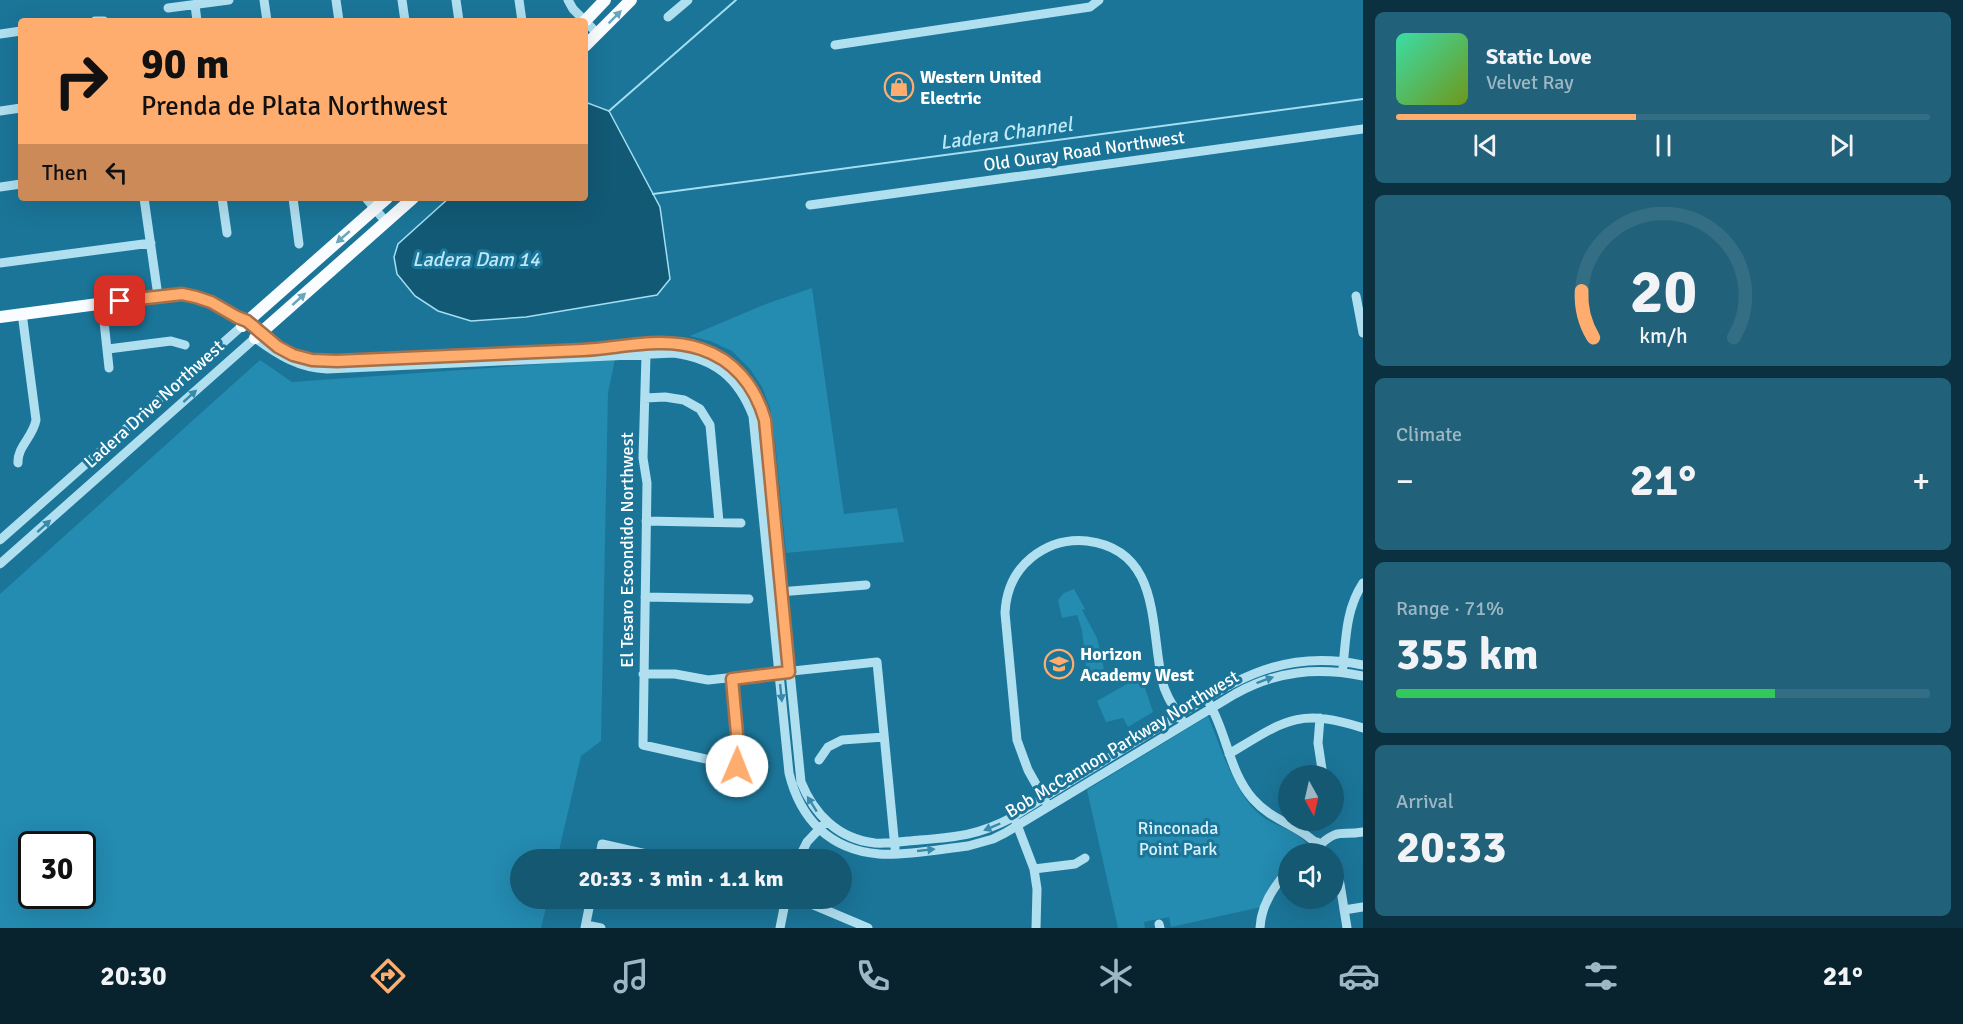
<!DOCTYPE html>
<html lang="en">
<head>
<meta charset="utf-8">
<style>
  :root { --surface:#145872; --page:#21617a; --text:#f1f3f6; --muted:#9db8c4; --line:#336e84; --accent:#ffad6f }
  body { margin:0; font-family:Signika,sans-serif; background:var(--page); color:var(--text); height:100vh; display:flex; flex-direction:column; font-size:22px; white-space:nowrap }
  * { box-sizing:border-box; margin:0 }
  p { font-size:20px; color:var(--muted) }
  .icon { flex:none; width:33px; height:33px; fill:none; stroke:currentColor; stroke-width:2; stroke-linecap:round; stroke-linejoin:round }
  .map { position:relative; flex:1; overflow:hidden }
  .sheet { display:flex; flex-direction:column; gap:12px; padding:12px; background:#0b303f; width:600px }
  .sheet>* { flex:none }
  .guide { position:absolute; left:18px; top:18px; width:570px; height:183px; border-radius:6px; box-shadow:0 6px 24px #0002; background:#ffad6f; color:#111; overflow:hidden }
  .needle { width:39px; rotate:172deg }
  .controls { position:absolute; left:1278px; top:765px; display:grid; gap:12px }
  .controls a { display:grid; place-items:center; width:66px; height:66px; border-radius:50%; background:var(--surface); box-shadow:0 6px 24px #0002; font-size:30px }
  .speed { position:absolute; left:18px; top:831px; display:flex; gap:12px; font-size:30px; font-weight:700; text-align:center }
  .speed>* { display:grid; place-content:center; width:78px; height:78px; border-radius:50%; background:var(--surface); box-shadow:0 6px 24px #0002; line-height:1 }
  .speed .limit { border:3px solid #111; border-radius:9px; background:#fff; color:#111 }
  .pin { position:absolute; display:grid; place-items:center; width:51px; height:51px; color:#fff; margin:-26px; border-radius:12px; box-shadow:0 3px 9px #0006 }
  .me { position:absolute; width:66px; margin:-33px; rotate:1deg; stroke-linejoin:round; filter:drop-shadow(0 0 4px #0008) }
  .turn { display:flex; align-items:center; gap:21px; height:126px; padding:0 24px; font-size:27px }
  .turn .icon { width:78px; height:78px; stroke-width:2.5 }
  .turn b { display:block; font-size:42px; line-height:51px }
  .then { display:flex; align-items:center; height:57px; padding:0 24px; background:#0003; gap:12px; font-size:22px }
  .big { font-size:45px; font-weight:700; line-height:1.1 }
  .sheet .tile { flex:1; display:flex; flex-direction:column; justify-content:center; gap:9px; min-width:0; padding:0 21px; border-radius:9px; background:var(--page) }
  .sheet .dial { align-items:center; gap:0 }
  .dial svg { height:156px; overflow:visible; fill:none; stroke:var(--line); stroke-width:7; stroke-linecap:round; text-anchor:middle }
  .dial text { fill:var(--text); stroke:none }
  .song { display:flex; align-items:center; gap:18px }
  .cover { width:72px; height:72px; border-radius:9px; background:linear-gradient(135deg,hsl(160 70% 55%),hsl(80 70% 35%)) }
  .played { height:6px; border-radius:3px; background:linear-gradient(90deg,var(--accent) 45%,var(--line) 45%) }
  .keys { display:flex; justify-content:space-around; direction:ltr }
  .heat { display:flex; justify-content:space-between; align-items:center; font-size:33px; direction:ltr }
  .charge { height:9px; border-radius:4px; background:linear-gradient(90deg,#34c759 71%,var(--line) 0) }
  .trip { position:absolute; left:510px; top:849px; width:342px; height:60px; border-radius:30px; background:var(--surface); box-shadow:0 6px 24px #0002; font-weight:700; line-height:60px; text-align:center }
  .tabs { display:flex; height:96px; justify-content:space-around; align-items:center; background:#08232e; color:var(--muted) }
  .tabs .icon { width:42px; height:42px }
  .tabs .active { color:var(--accent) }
  .tabs b { font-size:27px; color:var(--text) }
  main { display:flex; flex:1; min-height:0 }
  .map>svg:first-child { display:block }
</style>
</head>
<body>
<main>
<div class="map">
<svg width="1363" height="928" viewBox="0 0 1363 928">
  <rect width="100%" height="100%" fill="#1b7598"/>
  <path fill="#248bb1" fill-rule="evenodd" d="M812 288 844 514 897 508 904 542 786 553 775 441 770 408 762 387 750 369 732 351 710 341 690 336 766 304Z
    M615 359 608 393 601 741 581 756 557 859 520 860V898L548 899 541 928H0V594L260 360 292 382ZM32 844H82V896H32Z
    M1074 589 1085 609 1082 610 1097 638 1104 669 1102 674 1088 684 1082 630 1077 615 1062 618 1058 600 1064 593Z
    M1141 676 1153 712 1128 727 1123 718 1106 722 1097 701Z
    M1208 716C1221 747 1235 797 1263 817 1279 828 1299 830 1309 847L1303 853 1288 854V868L1261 907 1171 927 1169 917 1144 922 1145 928H1118L1087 790Z"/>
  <path fill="#125976" stroke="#a3def2" stroke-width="1.5" d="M585 102 609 111 660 207 670 279 657 295 526 317 471 321 438 311 415 296 397 274 394 257 398 244 449 198H585Z"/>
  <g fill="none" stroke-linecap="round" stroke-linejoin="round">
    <path stroke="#a3def2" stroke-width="2" d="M609 111 736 0
      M653 194 1363 99"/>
    <path stroke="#b0dff0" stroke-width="9" d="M264 0 267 21
      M336 0 339 21
      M402 0 405 21
      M456 0 459 21
      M519 0 522 21
      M568 0 573 9 598 34
      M195 5 197 21
      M168 8 229 0
      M668 17 688 0
      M95 21H104
      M0 34 21 31
      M835 45 1090 7 1099 0
      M0 111 21 108
      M0 187 21 184
      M144 198 158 296
      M222 198 227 233
      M293 198 299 244
      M366 198 386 222
      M810 205 1363 129
      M0 263 151 243
      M1356 296 1363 333
      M102 303 109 368
      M261 333C280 348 295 359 319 361 353 363 387 359 420 357 475 355 530 353 584 350 622 348 665 336 702 349 739 362 760 393 766 431L801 782C814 814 838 839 875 843 889 844 906 841 920 840 958 837 979 835 1013 817 1063 785 1114 755 1164 724 1196 705 1229 682 1264 670 1296 659 1330 658 1363 665
      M108 349 171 341 185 345
      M646 355 643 458 647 483 643 745 737 766 738 745 732 679
      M645 398 665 397 684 400 700 409 710 425 719 522
      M18 463C17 447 33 437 36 420L22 313
      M646 521 741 523
      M0 540 242 326
      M0 564 255 338C278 355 299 368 327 369L674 353C715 359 738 377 753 416L789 773C800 819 830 850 879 854 906 856 941 849 968 846L993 839 1005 833 1235 694C1276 671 1317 667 1363 676
      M779 592 866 585
      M645 597 749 599
      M1343 667C1346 637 1346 609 1363 583
      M643 674H675L708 680 877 662 895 848
      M1209 703C1227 733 1229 772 1253 799 1275 824 1304 825 1326 854
      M1320 718 1318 743 1323 776
      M1229 754C1284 721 1298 707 1363 728
      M819 760 828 747 842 740 884 737
      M1046 802 1028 770 1017 740 1005 613C1006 592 1014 572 1031 558 1047 545 1067 539 1087 541 1161 550 1150 626 1162 680 1165 695 1174 707 1182 720
      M1016 822 1034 869 1037 889 1036 928
      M1320 845C1338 828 1341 836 1363 832
      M1306 854 1317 842
      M599 860 602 844 673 860
      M798 860 807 842 823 825
      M1334 866 1340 884 1347 928
      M1034 869 1075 864 1085 858
      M797 898 868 928
      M1344 910 1363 907
      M1159 924 1160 928
      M586 925 601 928
      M585 928 591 898
      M780 928 786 898
      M1260 928C1261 906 1273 887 1288 871"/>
    <path stroke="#f9fdff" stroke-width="12" d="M585 21 605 0
      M585 46 631 0
      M0 317 158 296 182 294 211 301 237 317 247 321 261 333
      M242 326 387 198
      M255 338 413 198"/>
  </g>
  <defs><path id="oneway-solid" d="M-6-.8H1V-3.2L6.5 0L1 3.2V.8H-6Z" transform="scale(1.5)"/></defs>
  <g fill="#69a5bc">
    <use href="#oneway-solid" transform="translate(615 17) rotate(-45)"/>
    <use href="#oneway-solid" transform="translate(343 237) rotate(139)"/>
    <use href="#oneway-solid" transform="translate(299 299) rotate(-42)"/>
  </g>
  <g fill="#398aaa">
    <use href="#oneway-solid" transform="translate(190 396) rotate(-42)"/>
    <use href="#oneway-solid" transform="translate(44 526) rotate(-42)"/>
    <use href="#oneway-solid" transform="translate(1265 680) rotate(-20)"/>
    <use href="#oneway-solid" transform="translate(781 693) rotate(84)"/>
    <use href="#oneway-solid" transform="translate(812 804) rotate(-122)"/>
    <use href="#oneway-solid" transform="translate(992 827) rotate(157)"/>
    <use href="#oneway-solid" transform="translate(926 850) rotate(-6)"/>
  </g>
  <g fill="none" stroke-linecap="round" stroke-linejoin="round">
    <g stroke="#a67048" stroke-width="15">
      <path id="route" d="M120 301 182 294 196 297 211 302 237 317 247 321 278 347 293 355 312 360 337 361C419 357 501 354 583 350 621 348 663 336 701 349 734 360 755 386 765 420L789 672 732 679 738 745 737 766"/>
    </g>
    <use href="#route" stroke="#ffad6f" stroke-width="10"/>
  </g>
  <defs>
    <g id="shop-ring" transform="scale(1.5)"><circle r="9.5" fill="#1b7598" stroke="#ffad6f" stroke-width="1.5"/><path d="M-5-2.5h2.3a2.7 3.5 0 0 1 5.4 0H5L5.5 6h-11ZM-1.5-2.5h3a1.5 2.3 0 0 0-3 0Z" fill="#ffad6f"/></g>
    <g id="school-ring" transform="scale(1.5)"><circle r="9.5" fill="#1b7598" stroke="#ffad6f" stroke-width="1.5"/><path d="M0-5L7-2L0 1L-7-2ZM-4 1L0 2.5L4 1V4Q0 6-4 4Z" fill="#ffad6f"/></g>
  </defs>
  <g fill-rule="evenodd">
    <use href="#shop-ring" x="899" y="87"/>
    <use href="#school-ring" x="1059" y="664"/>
  </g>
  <g text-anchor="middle" stroke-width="6" stroke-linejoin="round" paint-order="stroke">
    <g font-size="18" font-weight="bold" fill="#fff" stroke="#1b7598" text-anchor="start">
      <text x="920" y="83">Western United<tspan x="920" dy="21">Electric</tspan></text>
      <text x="1080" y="660">Horizon<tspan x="1080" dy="21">Academy West</tspan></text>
    </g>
    <g font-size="18" fill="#fff" stroke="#1b7598">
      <text transform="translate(1084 151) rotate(-8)" y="6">Old Ouray Road Northwest</text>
      <text transform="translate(154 404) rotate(-42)" y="6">Ladera Drive Northwest</text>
      <text transform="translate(627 550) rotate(-90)" y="6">El Tesaro Escondido Northwest</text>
      <text transform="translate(1122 744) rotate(-31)" y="6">Bob McCannon Parkway Northwest</text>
    </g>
    <g font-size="18" fill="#d7f2fb" stroke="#1b7598">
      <text x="1178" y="834">Rinconada<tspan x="1178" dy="21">Point Park</tspan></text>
    </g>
    <g font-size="20" font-style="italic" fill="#bde8f7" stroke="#1b7598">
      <text transform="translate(1006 133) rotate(-8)" y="7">Ladera Channel</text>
      <text x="476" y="266">Ladera Dam 14</text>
    </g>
  </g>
</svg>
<div class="controls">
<a><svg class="needle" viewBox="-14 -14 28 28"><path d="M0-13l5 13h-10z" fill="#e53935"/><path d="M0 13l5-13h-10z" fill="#9db8c4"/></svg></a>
<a><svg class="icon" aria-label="sound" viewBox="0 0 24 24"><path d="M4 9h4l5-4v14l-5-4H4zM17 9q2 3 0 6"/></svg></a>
</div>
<div class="speed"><div class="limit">30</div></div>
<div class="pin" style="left:120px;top:301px;background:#d93025"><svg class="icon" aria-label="arrive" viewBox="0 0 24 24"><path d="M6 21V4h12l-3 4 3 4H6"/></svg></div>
<svg class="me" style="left:737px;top:766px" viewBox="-20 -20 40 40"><circle r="19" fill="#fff"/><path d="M0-13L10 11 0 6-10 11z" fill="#ffad6f"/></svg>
<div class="trip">20:33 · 3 min · 1.1 km</div>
<div class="guide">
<div class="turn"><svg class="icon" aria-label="right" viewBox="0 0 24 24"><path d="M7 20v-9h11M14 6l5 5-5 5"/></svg><div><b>90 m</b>Prenda de Plata Northwest</div></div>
<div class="then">Then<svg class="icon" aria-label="left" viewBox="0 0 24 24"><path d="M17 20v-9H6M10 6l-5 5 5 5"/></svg></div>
</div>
</div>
<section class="sheet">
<div class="tile">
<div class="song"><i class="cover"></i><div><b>Static Love</b><p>Velvet Ray</p></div></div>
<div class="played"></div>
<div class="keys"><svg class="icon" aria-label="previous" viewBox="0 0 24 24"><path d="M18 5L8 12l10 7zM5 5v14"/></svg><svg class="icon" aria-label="pause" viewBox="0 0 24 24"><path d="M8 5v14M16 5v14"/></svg><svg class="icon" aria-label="next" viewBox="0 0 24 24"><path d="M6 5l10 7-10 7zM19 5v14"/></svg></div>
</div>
<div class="tile dial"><svg viewBox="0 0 100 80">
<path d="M14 69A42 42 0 1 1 86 69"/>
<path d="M14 69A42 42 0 0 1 8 45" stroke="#ffad6f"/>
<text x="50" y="56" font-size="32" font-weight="700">20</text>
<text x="50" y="72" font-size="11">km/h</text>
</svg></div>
<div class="tile"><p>Climate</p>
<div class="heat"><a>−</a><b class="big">21°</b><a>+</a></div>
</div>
<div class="tile"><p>Range · 71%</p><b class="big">355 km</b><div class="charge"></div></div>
<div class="tile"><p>Arrival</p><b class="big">20:33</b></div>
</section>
</main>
<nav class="tabs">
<b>20:30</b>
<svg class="icon active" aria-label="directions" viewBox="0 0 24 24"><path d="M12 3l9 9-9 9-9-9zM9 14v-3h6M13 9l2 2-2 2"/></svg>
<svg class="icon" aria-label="music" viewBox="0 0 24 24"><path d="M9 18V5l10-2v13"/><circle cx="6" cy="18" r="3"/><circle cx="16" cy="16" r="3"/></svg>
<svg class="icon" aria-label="phone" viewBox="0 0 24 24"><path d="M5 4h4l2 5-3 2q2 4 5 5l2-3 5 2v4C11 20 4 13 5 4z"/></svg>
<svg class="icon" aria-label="climate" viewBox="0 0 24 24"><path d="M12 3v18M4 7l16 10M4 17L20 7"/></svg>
<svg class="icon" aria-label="car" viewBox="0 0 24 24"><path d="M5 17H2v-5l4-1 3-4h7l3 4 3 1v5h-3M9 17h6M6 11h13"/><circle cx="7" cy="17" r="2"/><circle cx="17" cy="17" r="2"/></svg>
<svg class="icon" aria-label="filters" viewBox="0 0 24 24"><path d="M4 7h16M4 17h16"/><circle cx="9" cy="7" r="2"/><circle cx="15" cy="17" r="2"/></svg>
<b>21°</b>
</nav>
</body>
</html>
